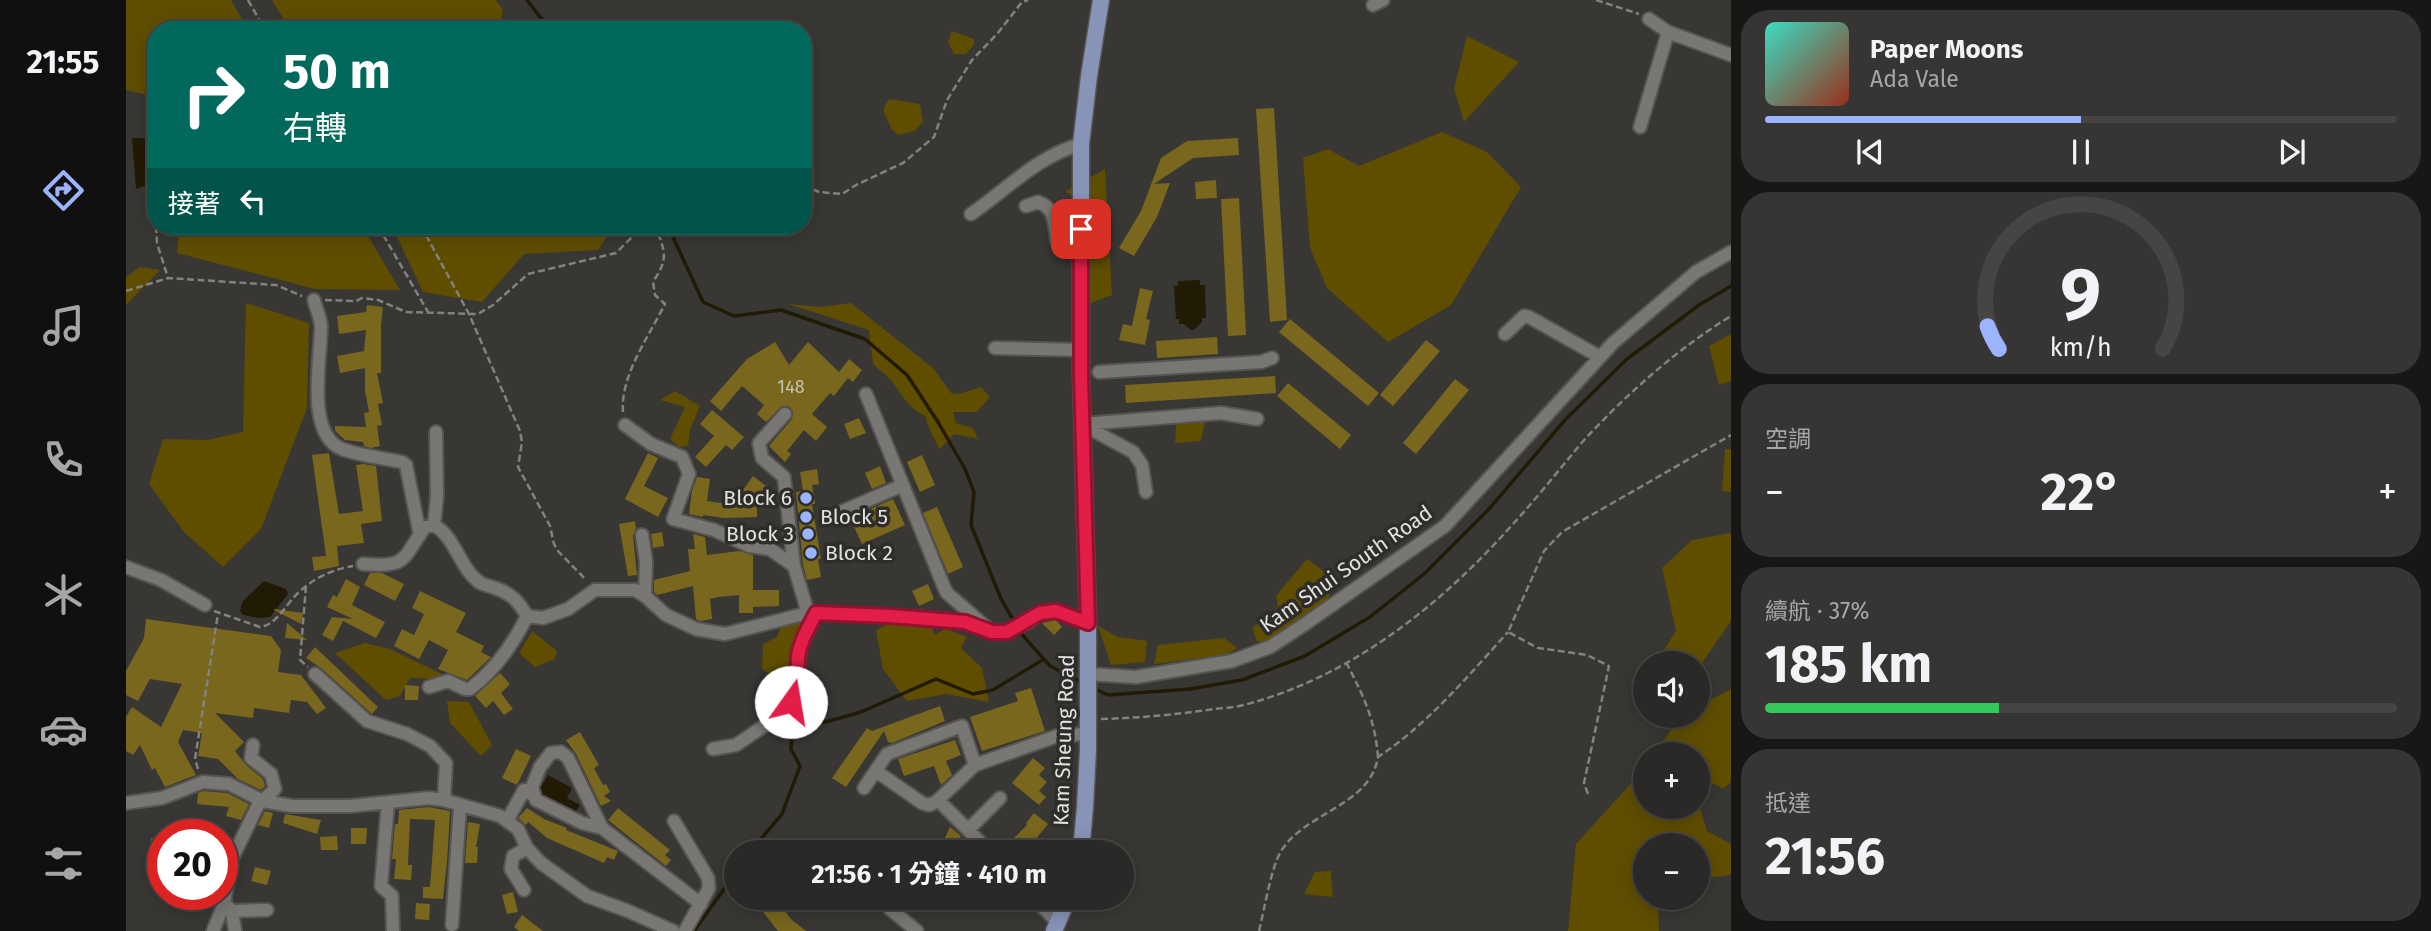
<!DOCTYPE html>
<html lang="zh-TW">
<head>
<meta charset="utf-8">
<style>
  :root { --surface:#2a2927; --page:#363533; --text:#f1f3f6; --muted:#a5a6a7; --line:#464544; --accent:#9cb4fd }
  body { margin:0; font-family:"Fira Sans","Noto Sans TC",sans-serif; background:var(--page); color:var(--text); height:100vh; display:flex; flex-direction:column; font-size:26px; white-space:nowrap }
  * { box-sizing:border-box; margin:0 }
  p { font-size:23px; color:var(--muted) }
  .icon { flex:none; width:38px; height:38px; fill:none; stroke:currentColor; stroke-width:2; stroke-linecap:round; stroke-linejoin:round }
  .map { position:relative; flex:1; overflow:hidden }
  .side { display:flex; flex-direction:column; gap:10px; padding:10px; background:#171715; width:700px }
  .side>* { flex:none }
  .banner { position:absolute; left:21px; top:21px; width:665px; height:214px; border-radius:28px; box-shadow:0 4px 18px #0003,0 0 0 2px var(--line); background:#00695c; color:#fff; overflow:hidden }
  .controls { position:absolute; left:1507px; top:651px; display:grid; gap:14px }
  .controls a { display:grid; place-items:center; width:77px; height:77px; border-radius:50%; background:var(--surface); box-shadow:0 4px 18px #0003,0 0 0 2px var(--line); font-size:35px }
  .speed { position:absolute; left:21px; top:819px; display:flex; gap:14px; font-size:35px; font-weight:700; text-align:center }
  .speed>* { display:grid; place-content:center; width:91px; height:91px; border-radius:50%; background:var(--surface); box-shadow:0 4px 18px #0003,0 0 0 2px var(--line); line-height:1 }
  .speed .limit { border:10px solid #d22; background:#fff; color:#111 }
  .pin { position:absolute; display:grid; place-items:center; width:60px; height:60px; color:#fff; margin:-30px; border-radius:14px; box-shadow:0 4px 10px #0006 }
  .me { position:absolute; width:77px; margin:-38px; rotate:13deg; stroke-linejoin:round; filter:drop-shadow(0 0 5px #0008) }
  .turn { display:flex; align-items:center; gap:24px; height:147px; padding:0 21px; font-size:32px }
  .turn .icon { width:91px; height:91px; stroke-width:2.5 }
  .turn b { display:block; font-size:49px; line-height:60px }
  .then { display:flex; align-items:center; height:66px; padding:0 21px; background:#0003; gap:14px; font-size:26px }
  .big { font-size:52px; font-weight:700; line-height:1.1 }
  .side .widget { flex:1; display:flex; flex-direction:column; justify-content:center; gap:10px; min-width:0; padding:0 24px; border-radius:28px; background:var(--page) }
  .side .dial { align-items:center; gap:0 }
  .dial svg { height:182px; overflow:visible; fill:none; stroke:var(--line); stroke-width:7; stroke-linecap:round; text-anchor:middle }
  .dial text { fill:var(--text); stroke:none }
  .song { display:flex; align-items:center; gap:21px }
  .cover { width:84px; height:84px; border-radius:10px; background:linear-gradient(135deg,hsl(170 70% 55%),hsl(10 70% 35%)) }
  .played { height:7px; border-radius:4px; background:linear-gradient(90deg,var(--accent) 50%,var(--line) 50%) }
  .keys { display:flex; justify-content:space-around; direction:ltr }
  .heat { display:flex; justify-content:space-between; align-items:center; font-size:38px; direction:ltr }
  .charge { height:10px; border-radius:5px; background:linear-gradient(90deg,#34c759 37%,var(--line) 0) }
  .trip { position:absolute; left:598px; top:840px; width:410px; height:70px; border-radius:35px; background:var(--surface); box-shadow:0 4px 18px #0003,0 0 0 2px var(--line); font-weight:700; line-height:70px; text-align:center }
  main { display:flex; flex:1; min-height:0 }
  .dock { display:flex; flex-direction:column; width:126px; justify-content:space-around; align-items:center; background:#111010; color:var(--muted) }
  .dock .icon { width:49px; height:49px }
  .dock .on { color:var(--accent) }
  .dock b { font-size:32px; color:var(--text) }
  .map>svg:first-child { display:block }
</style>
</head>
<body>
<main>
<nav class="dock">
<b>21:55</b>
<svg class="icon on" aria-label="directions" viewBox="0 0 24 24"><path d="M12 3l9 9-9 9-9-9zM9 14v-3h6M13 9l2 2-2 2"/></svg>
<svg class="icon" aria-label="music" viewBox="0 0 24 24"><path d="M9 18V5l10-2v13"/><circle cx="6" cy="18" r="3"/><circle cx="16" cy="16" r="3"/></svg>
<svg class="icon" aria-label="phone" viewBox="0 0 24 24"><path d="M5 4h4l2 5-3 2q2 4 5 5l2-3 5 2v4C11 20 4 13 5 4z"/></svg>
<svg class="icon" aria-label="climate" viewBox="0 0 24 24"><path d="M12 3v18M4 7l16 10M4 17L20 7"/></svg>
<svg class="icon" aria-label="car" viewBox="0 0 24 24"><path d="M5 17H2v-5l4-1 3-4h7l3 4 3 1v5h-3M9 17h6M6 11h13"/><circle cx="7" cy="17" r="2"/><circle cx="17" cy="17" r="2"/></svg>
<svg class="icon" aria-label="filters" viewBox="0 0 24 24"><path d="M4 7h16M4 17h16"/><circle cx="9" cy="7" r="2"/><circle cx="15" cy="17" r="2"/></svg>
</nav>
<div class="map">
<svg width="1605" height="931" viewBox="0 0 1605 931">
  <rect width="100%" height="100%" fill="#383734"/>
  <path fill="#5f4e00" d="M0 0H105L122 30H30V97L0 90Z
    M146 0H370L377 10 373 30H164Z
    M826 31 848 39V45L840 54H828L822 42Z
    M1341 36 1393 62 1338 122 1328 89Z
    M763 99 794 104 797 121 789 131 772 135 765 128 757 110Z
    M1316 132 1361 152 1395 187 1325 305 1262 342 1201 288 1184 248 1177 158 1202 149 1233 166Z
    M979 169 986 295 962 304 964 250 941 258 943 243 931 236 928 216 962 202 939 192Z
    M53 226H236L274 290 189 289 51 253Z
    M266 226H488L472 250 398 254 356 302 297 292Z
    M14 267 34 270 0 305V277Z
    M120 303 183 323 181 408 135 529 97 567 58 532 23 484 37 439 82 440 117 432Z
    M725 303 808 369 825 393 833 394 855 387 864 397 851 412H827L830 423 847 428 852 439 828 434 814 449 805 433 799 416C781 407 776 394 764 379 759 374 752 369 747 364L743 330 662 304 695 307Z
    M1605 334V381L1593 385 1583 346Z
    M549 391 574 406 564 430 562 446 553 447 544 439 559 407 534 400Z
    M1068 409 1079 422 1075 441 1049 443 1051 417Z
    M1599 449H1605V492L1596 491Z
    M1605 533V621L1572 669V663H1553L1534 656 1550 631 1536 568 1566 540Z
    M1181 559 1207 578 1198 619 1158 647 1131 641 1126 628 1152 607 1150 596Z
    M796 608 809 635 819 629 841 637 835 648 856 668 863 702 820 694 781 701 757 669 750 630Z
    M659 614 678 622 666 648 668 675 659 689 636 668 637 644 651 637Z
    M972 626 992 637 1021 641 1019 662 985 665Z
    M406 631 431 651 429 659 409 667 393 653Z
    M1098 638 1111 648 1100 655 1028 664 1032 645Z
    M239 643 264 649 316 674 317 679 284 678 274 696 260 700 209 653Z
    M1605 689V782L1597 789 1572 775V754H1529L1554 716H1572V706Z
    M321 701 343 702 366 745 355 756 324 723Z
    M1519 768V807H1572V801L1581 831 1605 844V875L1572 879V845H1519V898H1532L1533 931H1442L1450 844Z
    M1205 871 1207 897 1178 894 1189 872Z"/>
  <path fill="#211b05" d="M6 138H18L30 143V182L10 189Z
    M1074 280V285H1079L1080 318H1076V322L1069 329 1065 330 1058 324H1053V319H1050L1048 286H1052V281Z
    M138 581 160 589 162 594 144 617 132 618 117 615 114 611 116 602Z
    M422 775 446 788 441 798 454 805 449 813 412 792Z"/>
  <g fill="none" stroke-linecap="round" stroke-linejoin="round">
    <path stroke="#211b05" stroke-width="3.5" d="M401 0 424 30
      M539 226 546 235 577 302 608 316 655 310 739 339 781 375 812 422 839 469 848 492 845 525 875 599 889 623
      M892 630 924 666 955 682
      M969 689 982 695 1064 689 1116 680 1179 656 1244 617 1298 574 1363 509 1439 420 1501 359 1573 305 1605 286
      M624 852 656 814 674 766 665 749 667 722H700L735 712 810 679 847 694 867 690 918 659
      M568 931 611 871"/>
  </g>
  <path fill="#79671d" d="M1148 108 1161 320 1144 322 1130 109Z
    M1112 138 1113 155 1067 158 1028 184 1044 183 1031 217 1008 256 993 248 1015 211 1035 158 1061 141Z
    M1090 180 1091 198 1070 199 1069 182Z
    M1113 198 1120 335 1102 336 1095 199Z
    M1014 288 1027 291 1020 319 1024 320 1019 345 993 340 997 324 1006 326Z
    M241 305 257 307 255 325V373H251L257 403 252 404 256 425 251 426 254 446 245 448 238 446 237 442 219 440 209 431V426L240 427 238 413 243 412 239 390V368L214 373 211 356 238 351 240 330 213 334 211 316 240 312Z
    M1164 319 1253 393 1242 406 1153 332Z
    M1091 337 1092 354 1031 358 1030 341Z
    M1300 340 1314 351 1267 406 1254 395Z
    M649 342 663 365 682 342 713 372 723 359 736 370 727 382 722 378 708 396 704 393 686 414 701 427 690 441 678 430 661 451 665 454 659 462 643 446 666 419 667 412 664 407 656 406 640 422 631 414 638 405 616 386 595 411 584 401 621 359Z
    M1149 376 1150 393 1000 403 999 385Z
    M1329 379 1343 390 1290 454 1277 443Z
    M1162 383 1225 435 1214 449 1151 396Z
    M586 410 618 437 606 450 600 445 580 467 569 457 588 436 574 424Z
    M733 418 740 433 724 439 718 424Z
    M203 453 213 514 237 511 230 465 237 464 250 466 256 521 235 524 238 543 211 546 213 566 188 571 186 557 200 556 186 455Z
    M522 453 532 458 518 486 542 498 532 517 499 499Z
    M796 455 809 485 794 492 781 462Z
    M754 466 760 483 746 489 739 473Z
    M691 469 693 484 686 485 689 504H686L695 559H692L695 577 681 580 677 565 670 492 677 491 674 472Z
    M627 476 640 486 631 498V517L598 518 577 515V517L563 514 566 491 571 477 584 479 581 501 615 506V493Z
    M767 499 779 525 736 544 724 518Z
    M811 507 837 567 822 574 797 513Z
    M509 521 510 529 507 536 511 575 502 576 493 524Z
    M536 532 538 546 527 548 525 534Z
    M567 534 579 537 581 555 613 551 627 555V590H653V606L627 607V613H613V595L592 597 584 599 586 619 574 621 570 619 567 586 531 595 528 592V580L564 571 562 549H569Z
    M244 573H256L278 584 269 601 238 585Z
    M220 579 234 587 226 605 259 622 250 638 217 621 207 641 196 635 206 617 227 619 201 607 207 595 211 597Z
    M802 584 808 599 793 606 786 591Z
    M294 591 340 613 330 632 358 646 355 652 365 657 341 680 312 669 322 650 303 640 293 659 268 646 276 629 288 635 298 614 286 608Z
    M148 609 177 613 175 624 148 610Z
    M20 619 145 636 155 650 152 672 175 675 200 708 191 714 181 702 165 700 163 713 128 708 127 718 89 713 118 742 109 751 120 765 137 779 139 786 135 790 112 779 92 759 72 756 76 733 57 730 52 742 70 775 39 787 29 768 26 770 14 745 7 755 0 751V717L6 707 35 727 56 684 24 679 12 701 0 695V671L18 638Z
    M930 620 936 627 928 635 916 623Z
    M161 623 181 640 159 638Z
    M189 647 252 707 246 714 195 668 180 658Z
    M374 673 384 684 375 693 387 709 378 715 367 701 360 708 349 696Z
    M279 685 293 686 292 700H279Z
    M905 688 919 731 856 751 844 717 892 701 889 693Z
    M814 706 819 721 766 743 762 742 758 731 720 787 706 778 741 728 746 731Z
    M454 732 473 765 468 768 477 785 480 784 484 792 478 796 485 801 475 806 450 754 440 740Z
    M829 740 835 755 820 761 826 775 815 785 808 766 778 776 772 759Z
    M390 749 405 756 391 785 376 778Z
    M907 758 919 768 913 775 921 782 913 791 920 797 913 805 886 783Z
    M78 791 101 793 123 804 115 820 100 816 103 807 71 804 72 793Z
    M303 807 324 811 321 862 317 899 297 898V887H304L309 820 284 819 282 865H286L285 880 268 879 270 859H266L269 824H272L273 810Z
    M401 808 418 819 441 828 440 830 492 851 488 860 481 857 478 863 421 838 402 822 400 825 392 818Z
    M492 808 544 850 539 855 545 860 540 866 482 820Z
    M139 811 147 813 143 828 132 825Z
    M908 813 922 824 905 845 913 852H874L901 825 900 823Z
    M159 814 195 820 191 834 157 823Z
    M342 822 354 824 350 847H352L351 863H339Z
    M824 827 835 836 830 846 818 840Z
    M225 828H241L240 844H225Z
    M211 836 212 850H195L194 837Z
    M37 837V851L26 852 25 838Z
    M129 867 145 871 141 885 125 881Z
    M387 892 392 912 381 914 376 895Z
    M626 898H648L666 920 680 931H652Z
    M290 903 304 904 303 920 289 919Z
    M396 915 409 925 417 931H393L388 927Z"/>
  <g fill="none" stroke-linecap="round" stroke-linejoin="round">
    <g stroke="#565553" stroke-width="16">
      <path id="minor" d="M1247 5 1257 0
        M1523 19 1542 32 1605 55
        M1514 127 1542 32
        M900 206 912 202C930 208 928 225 931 241L955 229
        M845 214C883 188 910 157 955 144
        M188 300C190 309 195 318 195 327 195 359 179 434 216 449 235 456 257 458 276 462L280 465 294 535
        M1379 334 1398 316 1403 317 1474 357
        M869 348 955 350
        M973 372 1135 362 1146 358
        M740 394 818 587 821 593 860 627
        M659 414 633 443 636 458 658 477 668 566
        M957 424 1095 413 1131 419
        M499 425 525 444 556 457 563 474 547 519 588 530 623 546 644 549 668 566 682 613
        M957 425 1007 452 1016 465 1020 492
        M715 512 777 485
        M308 525 311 496 310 432
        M516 535 520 561 519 596
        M237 564C282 568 276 559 299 527L308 525C330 538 333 567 353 582 357 585 364 586 369 588 385 593 393 602 401 616L417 618 442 609 469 590H509L519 596 540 615 570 629 599 634 682 613 764 616 839 622 866 632H881L902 622 914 613 930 611 962 623
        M0 567 35 580 79 605
        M189 674 241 721 281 734 304 746 320 763 318 800
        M961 674 1010 677 1106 661 1144 647 1179 624 1319 526 1487 343 1570 272 1605 252
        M303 687 322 681 339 689H344C370 669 387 645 401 616
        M587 749 610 745 654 715 665 702 674 678 672 667 674 649 690 613
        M750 771 796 803 803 805 810 802 849 765 931 736 961 734
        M738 788 761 754 836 726 849 765
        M812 800 864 852
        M262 802 255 886 266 896 267 931
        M0 803 36 798 77 782 103 784 137 801 166 806H224L303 798 318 800 374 816 392 829 401 848 415 863 461 896 502 911 547 931
        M381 821 398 790 407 795
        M548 821 582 878 583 888 559 931
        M476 828 442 758 435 752 425 753 414 767 406 787 410 800 456 823 476 828 575 904
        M842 830 874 798
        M398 890 385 869 387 856 401 848
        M908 898 932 923
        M101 906 106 911 109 931
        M764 909 791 931
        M106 911 141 910
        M326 925 334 806
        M87 931 98 904 105 861 132 805 149 789 145 774 125 758 127 745"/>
    </g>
    <g stroke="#565553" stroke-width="19">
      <path id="major" d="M955 852 959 807 962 750V623L955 374V144L963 76 975 0
        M928 931 942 898"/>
    </g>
    <path stroke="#838280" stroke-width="2.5" stroke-dasharray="7 3.5" stroke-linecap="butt" d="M122 0 139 30
      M1470 0 1513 14
      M677 185 693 192 716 194 730 185 777 163 808 137 821 100 846 60 871 34 896 2 902 0
      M29 204 30 219
      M30 226 31 243 42 278
      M252 226 302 312
      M295 226 343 314 394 431 396 442 392 467 424 526 428 544 432 551 460 580
      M0 291 42 278 150 285 176 296
      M199 300 230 301 236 298 252 300 280 312 352 314 367 305 402 274 490 253 512 231 541 226
      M497 412C494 376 523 336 539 304L529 295 527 282C542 259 540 253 530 228
      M180 586 174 660 182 667
      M88 611 134 627C150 625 159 606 170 595 186 579 204 570 227 566
      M1220 662C1237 695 1249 719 1252 757
      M975 719C1011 718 1046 715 1081 710 1093 708 1106 708 1118 705 1225 677 1315 605 1387 524 1412 497 1435 467 1459 439 1502 393 1551 349 1605 316
      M72 769 69 759 92 614
      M1462 794 1458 783 1483 666 1461 655 1412 648 1382 632 1418 551 1436 532 1605 435
      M1133 931C1138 911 1145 869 1154 853 1177 812 1244 807 1252 757 1302 724 1342 676 1382 632"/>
    <use href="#minor" stroke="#787774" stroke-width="12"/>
    <use href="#major" stroke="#8793b7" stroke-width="16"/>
  </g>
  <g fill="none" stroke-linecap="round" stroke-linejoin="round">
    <g stroke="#92132f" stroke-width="18">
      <path id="route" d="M665 702C677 679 670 678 672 657 674 641 683 627 690 613L764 616 839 622 866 632H881L914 613 930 611 962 623 955 374V229"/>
    </g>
    <use href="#route" stroke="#e11d48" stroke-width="12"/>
  </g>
  <g fill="#9cb4fd" stroke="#2e2d2a" stroke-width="2.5">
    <circle cx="680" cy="498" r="7"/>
    <circle cx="680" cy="517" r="7"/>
    <circle cx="682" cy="534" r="7"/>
    <circle cx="685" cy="553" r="7"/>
  </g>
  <g text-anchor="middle" stroke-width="7" stroke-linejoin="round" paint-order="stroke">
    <g font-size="18" fill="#c8c3af">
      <text x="665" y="393">148</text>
    </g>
    <g font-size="21" fill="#e2e2e0" stroke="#2e2d2a" text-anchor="end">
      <text x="666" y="505">Block 6</text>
      <text x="694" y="524" text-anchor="start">Block 5</text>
      <text x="668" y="541">Block 3</text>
      <text x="699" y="560" text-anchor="start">Block 2</text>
    </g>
    <g font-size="21" fill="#e2e2e0" stroke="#2e2d2a">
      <text transform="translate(1220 569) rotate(-35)" y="7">Kam Shui South Road</text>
      <text transform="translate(938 740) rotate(-88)" y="7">Kam Sheung Road</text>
    </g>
  </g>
</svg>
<div class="controls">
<a><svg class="icon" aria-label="sound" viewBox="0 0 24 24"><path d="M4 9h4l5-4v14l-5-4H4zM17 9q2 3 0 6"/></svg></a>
<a>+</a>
<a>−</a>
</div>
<div class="speed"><div class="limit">20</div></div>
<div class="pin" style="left:955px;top:229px;background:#d93025"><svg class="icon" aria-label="arrive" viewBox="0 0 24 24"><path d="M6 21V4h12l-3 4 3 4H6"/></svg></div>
<svg class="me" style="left:665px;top:702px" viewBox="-20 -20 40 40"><circle r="19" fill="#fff"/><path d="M0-13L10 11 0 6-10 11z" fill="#e11d48"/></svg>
<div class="trip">21:56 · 1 分鐘 · 410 m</div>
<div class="banner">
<div class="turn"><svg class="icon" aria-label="right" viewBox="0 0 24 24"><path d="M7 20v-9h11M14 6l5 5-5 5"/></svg><div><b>50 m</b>右轉</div></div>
<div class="then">接著<svg class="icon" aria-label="left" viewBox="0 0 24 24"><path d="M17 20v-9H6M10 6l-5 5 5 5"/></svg></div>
</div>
</div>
<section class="side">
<div class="widget">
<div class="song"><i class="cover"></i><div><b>Paper Moons</b><p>Ada Vale</p></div></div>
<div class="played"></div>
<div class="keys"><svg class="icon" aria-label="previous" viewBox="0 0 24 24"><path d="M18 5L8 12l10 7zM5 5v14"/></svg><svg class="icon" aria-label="pause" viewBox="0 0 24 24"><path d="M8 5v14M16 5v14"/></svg><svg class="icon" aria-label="next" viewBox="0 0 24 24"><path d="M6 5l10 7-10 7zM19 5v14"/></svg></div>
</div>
<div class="widget dial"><svg viewBox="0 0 100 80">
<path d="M14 69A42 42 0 1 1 86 69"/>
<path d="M14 69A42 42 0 0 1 9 59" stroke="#9cb4fd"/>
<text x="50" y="56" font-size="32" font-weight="700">9</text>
<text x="50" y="72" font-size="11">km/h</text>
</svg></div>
<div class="widget"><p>空調</p>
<div class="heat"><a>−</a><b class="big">22°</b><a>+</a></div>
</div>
<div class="widget"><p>續航 · 37%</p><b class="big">185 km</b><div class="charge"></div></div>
<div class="widget"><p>抵達</p><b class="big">21:56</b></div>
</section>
</main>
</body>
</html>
